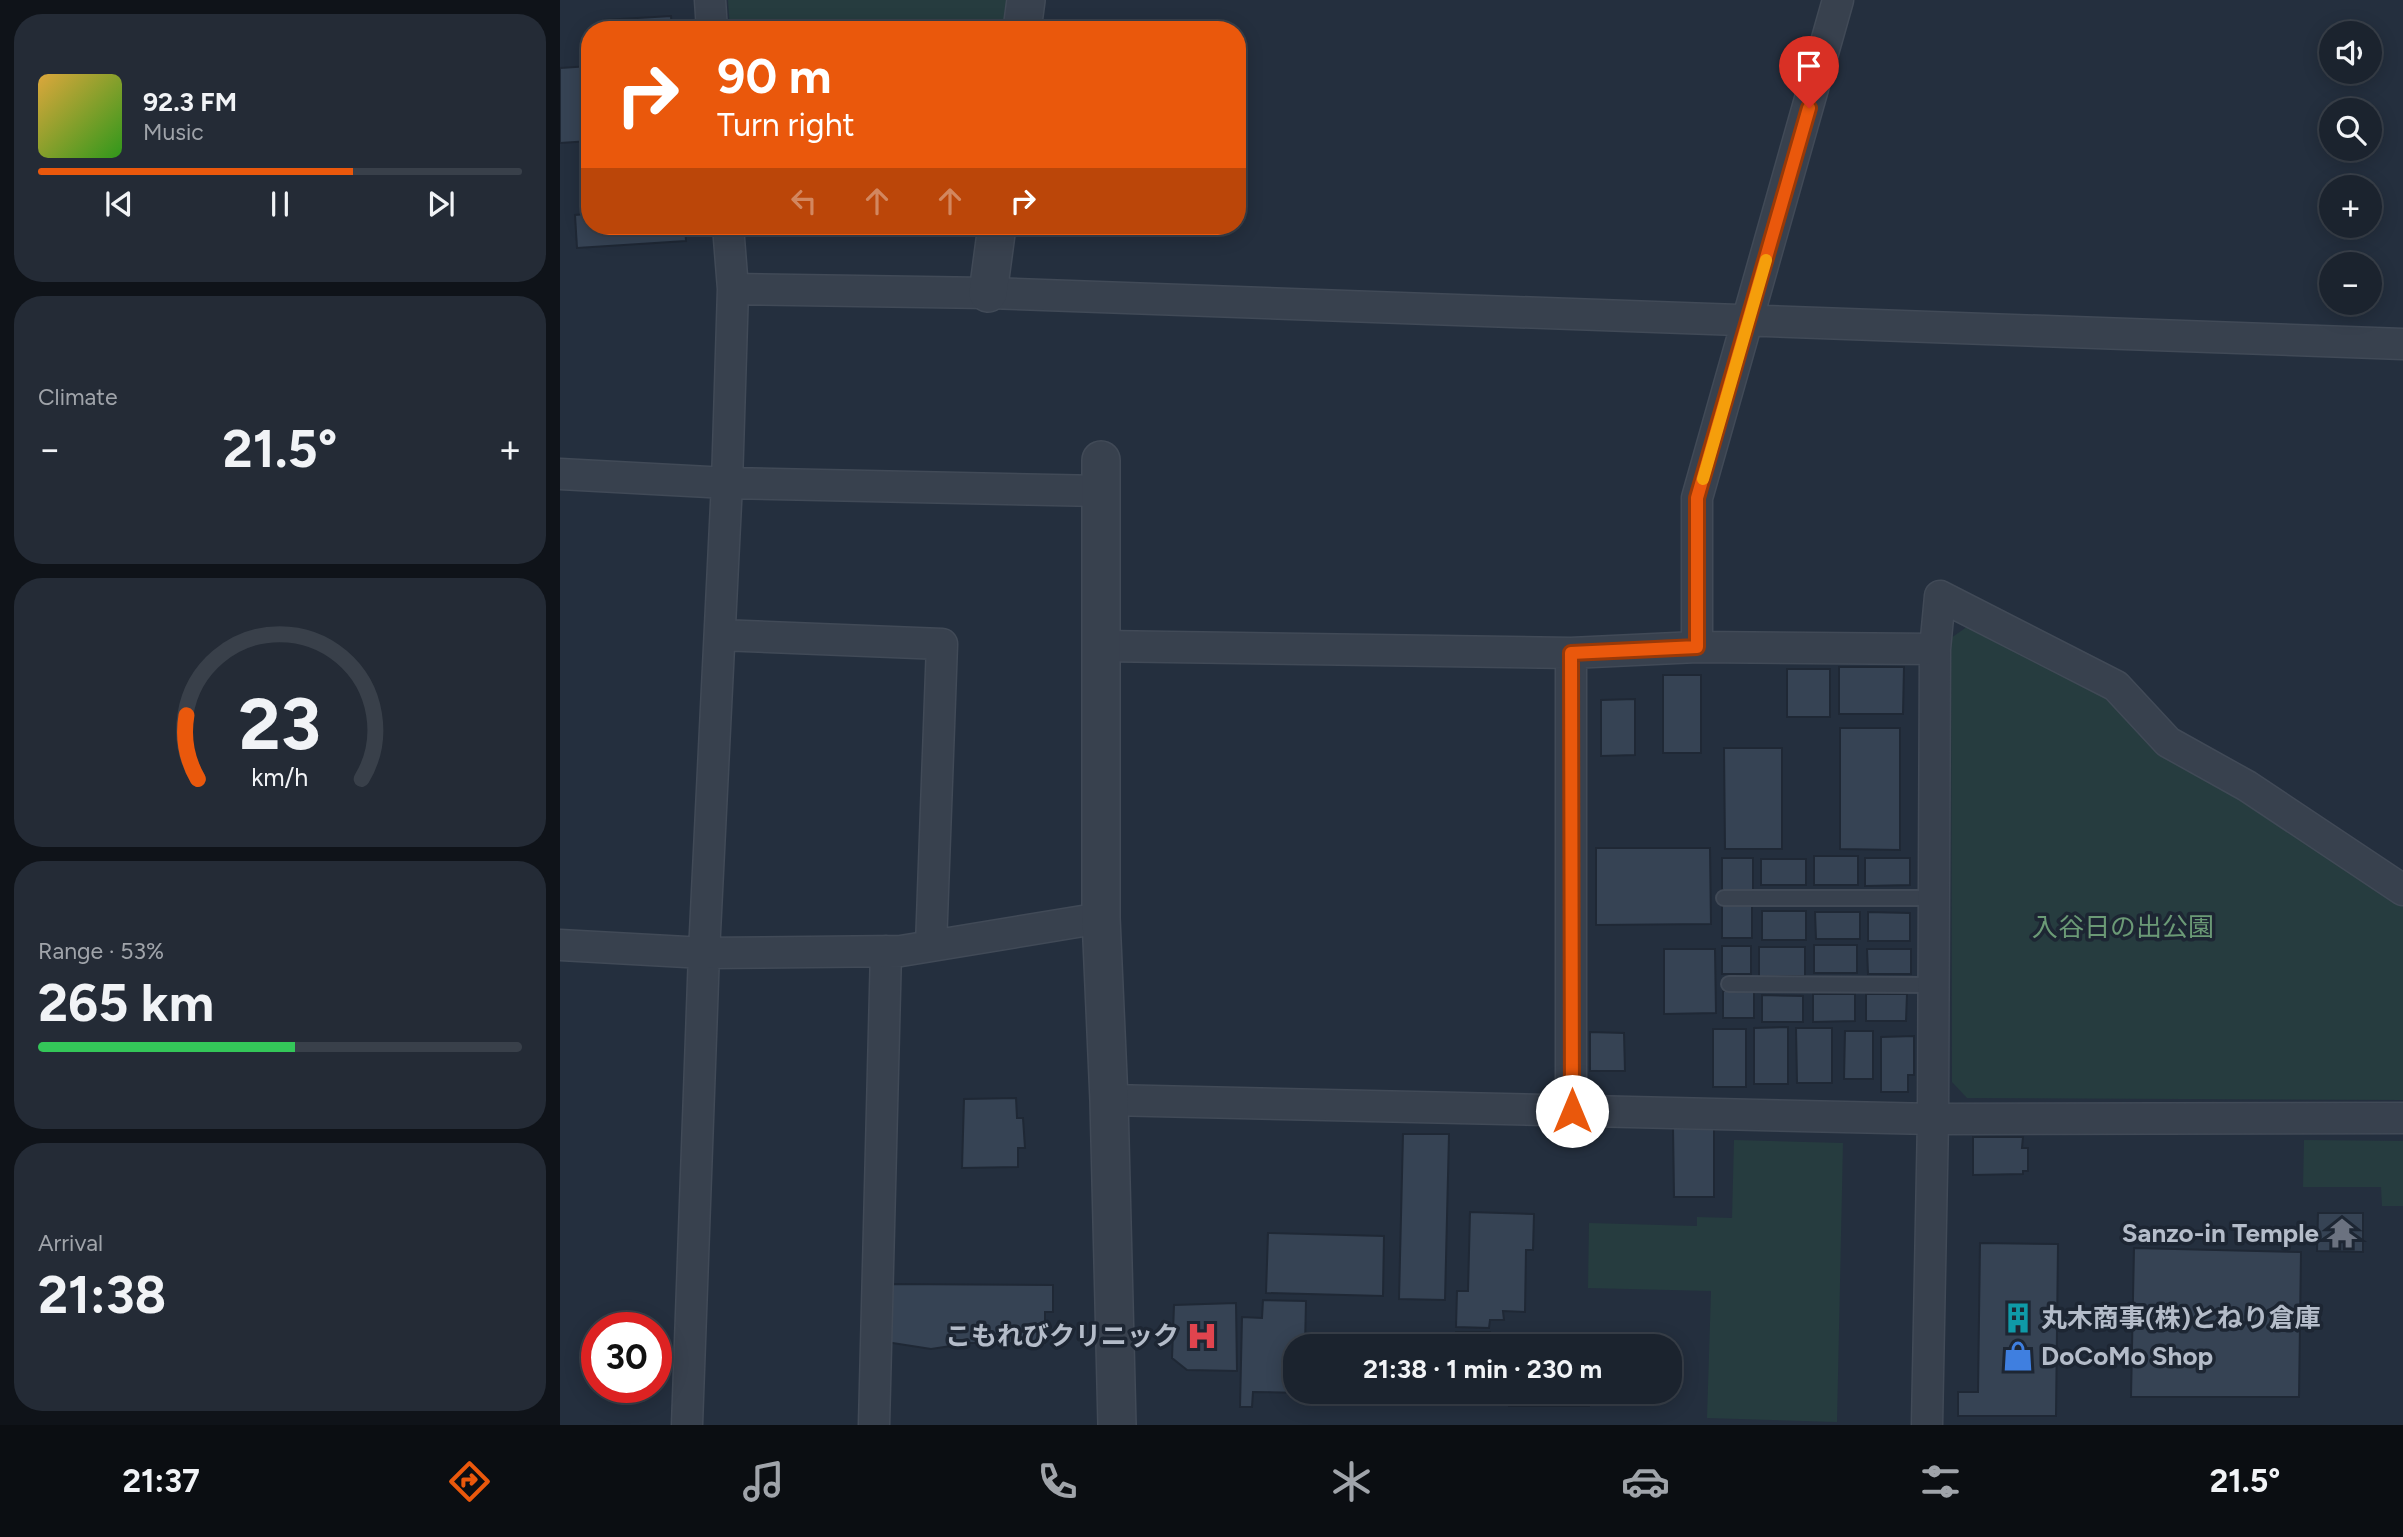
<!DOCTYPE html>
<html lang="en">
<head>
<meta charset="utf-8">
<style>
  :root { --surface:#1b232e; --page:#242b36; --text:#f1f3f6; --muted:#a0a4aa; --line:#39404a; --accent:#ea580c }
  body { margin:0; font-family:Figtree,"Noto Sans JP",sans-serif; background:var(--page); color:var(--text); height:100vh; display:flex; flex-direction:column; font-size:26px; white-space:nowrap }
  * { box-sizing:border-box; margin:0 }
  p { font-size:23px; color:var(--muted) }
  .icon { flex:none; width:38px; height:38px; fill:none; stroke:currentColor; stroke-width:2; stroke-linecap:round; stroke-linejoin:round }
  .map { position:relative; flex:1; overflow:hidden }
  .sheet { display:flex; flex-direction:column; gap:14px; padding:14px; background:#0f1319; width:560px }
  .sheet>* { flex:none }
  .banner { position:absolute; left:21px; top:21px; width:665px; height:214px; border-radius:28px; box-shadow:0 4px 18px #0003,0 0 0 2px var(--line); background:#ea580c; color:#fff; overflow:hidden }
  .buttons { position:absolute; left:1759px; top:21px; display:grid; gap:14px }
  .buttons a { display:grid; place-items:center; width:63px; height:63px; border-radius:50%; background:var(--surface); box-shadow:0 4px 18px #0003,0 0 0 2px var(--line); font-size:35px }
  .speed { position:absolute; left:21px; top:1312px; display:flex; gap:14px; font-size:35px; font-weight:700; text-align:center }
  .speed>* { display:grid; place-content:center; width:91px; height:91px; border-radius:50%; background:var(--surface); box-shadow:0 4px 18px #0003,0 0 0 2px var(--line); line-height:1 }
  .speed .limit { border:10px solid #d22; background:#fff; color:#111 }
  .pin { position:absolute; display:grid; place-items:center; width:60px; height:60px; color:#fff; margin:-72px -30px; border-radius:50% 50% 50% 0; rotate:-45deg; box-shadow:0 0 7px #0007 }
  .pin .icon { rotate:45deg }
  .me { position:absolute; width:77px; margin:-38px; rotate:0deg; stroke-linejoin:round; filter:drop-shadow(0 0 5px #0008) }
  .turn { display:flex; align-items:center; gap:24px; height:147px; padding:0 21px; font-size:32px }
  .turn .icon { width:91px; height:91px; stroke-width:2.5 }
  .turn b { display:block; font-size:49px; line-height:60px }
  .lanes { display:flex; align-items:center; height:66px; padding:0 21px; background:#0003; justify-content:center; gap:35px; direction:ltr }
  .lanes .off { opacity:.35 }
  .big { font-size:52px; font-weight:700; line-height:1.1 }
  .sheet .card { flex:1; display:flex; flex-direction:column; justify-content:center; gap:10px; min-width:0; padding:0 24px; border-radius:28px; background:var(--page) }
  .sheet .dial { align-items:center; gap:0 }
  .dial svg { height:182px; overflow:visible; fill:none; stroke:var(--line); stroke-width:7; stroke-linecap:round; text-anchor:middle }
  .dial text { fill:var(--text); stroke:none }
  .song { display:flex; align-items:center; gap:21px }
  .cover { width:84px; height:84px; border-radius:10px; background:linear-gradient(135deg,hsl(40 70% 55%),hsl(110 70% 35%)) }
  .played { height:7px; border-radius:4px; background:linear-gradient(90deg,var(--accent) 65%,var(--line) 65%) }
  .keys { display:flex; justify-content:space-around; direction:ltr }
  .heat { display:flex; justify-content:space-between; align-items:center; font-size:38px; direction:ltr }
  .charge { height:10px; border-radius:5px; background:linear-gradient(90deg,#34c759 53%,var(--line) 0) }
  .trip { position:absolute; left:723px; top:1334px; width:399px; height:70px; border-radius:28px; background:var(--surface); box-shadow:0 4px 18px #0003,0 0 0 2px var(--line); font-weight:700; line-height:70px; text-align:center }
  .tab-bar { display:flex; height:112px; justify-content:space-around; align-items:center; background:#0b0e12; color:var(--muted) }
  .tab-bar .icon { width:49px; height:49px }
  .tab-bar .current { color:var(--accent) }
  .tab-bar b { font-size:32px; color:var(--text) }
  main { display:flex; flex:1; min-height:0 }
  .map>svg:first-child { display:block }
</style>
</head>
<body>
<main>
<section class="sheet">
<div class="card">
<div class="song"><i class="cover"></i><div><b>92.3 FM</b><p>Music</p></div></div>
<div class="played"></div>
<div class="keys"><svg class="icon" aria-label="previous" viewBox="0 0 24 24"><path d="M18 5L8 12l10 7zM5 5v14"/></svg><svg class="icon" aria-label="pause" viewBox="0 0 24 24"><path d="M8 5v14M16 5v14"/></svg><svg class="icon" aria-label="next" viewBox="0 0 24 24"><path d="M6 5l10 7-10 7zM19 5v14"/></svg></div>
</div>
<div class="card"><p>Climate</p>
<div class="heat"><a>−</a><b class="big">21.5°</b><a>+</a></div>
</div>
<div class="card dial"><svg viewBox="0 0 100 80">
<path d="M14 69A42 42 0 1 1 86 69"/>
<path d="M14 69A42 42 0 0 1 9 41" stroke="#ea580c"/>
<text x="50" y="56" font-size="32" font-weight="700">23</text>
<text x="50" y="72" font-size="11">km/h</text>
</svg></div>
<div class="card"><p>Range · 53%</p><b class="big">265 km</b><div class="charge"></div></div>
<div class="card"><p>Arrival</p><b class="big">21:38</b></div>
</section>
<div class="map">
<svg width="1843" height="1425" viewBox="0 0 1843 1425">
  <rect width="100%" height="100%" fill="#242f3e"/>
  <path fill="#263c3f" d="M168 0H450L445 30H170Z
    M1411 624 1544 691 1843 899V1100L1407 1098 1392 1082 1391 638Z
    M1174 1140 1283 1143 1277 1422 1147 1418 1151 1291 1028 1288 1029 1223 1137 1226V1217L1172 1218Z
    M1744 1140 1843 1141V1206H1822L1821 1187H1743Z"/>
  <path fill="#364354" stroke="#1f2835" stroke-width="2" d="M111 16 112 30H45L44 20Z
    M30 66V141L0 143V68Z
    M30 204V226H125L126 241 17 248 15 215 25 214 24 205Z
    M1279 667H1344L1343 714H1279Z
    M1227 669H1270V717H1227Z
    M1103 675H1141V753H1103Z
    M1075 699V755L1041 756V700Z
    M1280 728H1340V850L1280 849Z
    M1164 748H1222V849H1165Z
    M1036 848H1150L1151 924 1036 925Z
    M1254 856H1298V885H1254Z
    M1162 858H1193V890H1162Z
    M1305 858H1350V885L1305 886Z
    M1201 859H1246V885H1201Z
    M1162 904H1192V938H1162Z
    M1202 911H1246V940H1202Z
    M1255 912H1300V939H1256Z
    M1308 912 1350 913V941H1308Z
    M1254 945H1297V973H1254Z
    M1162 946H1191V974H1162Z
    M1199 947H1245V976L1199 977Z
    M1104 949H1155L1156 1013 1104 1014Z
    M1307 949H1351V974H1308Z
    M1163 991H1194V1018H1163Z
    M1253 994H1295V1021L1253 1022Z
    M1306 994H1347L1346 1021H1306Z
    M1202 995 1243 996V1022H1202Z
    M1228 1027V1084H1194V1028Z
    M1236 1028H1272V1083H1237Z
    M1153 1029H1186V1087H1153Z
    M1285 1031H1313V1079H1284Z
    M1030 1032 1064 1033 1065 1071H1030Z
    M1354 1036V1075H1348V1092H1321V1037Z
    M456 1098 457 1118H463L465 1148H458V1167L402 1168 404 1099Z
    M1113 1127H1154V1197H1114Z
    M843 1134H889L885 1300 839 1299Z
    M1413 1137H1463L1462 1148H1468V1171H1463V1174L1413 1175Z
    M910 1212 974 1214 973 1250H966L965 1312 943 1311 944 1320H930L929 1328 896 1327 897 1291H908Z
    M1758 1213H1803V1252L1757 1251Z
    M708 1233 824 1236 823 1296 706 1293Z
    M1420 1243 1498 1244 1496 1416H1398V1392H1418Z
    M1574 1248 1741 1252 1739 1397H1571Z
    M327 1284 493 1285V1312H485V1343H411L371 1349 326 1342Z
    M703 1300 746 1301 745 1346H735V1391H744V1393L693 1392 692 1407H680L682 1317 702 1318Z
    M676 1303 677 1371 627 1370 612 1358 614 1305Z
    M896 1332H930L929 1346H896Z
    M949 1337 1029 1338V1346H949Z
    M949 1391H1029V1406H949Z"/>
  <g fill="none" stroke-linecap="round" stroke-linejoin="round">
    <g stroke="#414a57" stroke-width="18">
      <path id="service" d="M1164 898H1375
        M1169 984 1374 985"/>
    </g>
    <g stroke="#414a57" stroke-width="33">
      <path id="minor" d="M150 0 152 30
        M173 289 428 293 1843 344
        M0 474 167 483 541 491
        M160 635 382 644 371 946
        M541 646 1011 653 1137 647 1375 649
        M1137 647V498L1278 0
        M1011 653V1111
        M0 945 144 953 341 951 541 918
        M549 1100 1373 1119 1843 1118
        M127 1425 144 953 167 483 173 289 168 226
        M314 1425 326 951
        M1367 1425 1373 1119 1375 649 1380 596 1556 686 1608 742 1687 786 1843 890"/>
    </g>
    <g stroke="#414a57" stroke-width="40">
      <path id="tertiary" d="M462 30 466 0
        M428 293 437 226
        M541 460V918L549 1100 557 1425"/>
    </g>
    <use href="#service" stroke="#38414e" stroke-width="14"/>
    <use href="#minor" stroke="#38414e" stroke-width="30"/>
    <use href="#tertiary" stroke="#38414e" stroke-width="37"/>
  </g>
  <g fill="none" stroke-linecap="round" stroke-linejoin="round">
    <g stroke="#983908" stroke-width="18">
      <path id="route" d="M1012 1111 1011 653 1137 647V498L1249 108"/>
    </g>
    <use href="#route" stroke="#ea580c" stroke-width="12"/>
    <path stroke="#f59e0b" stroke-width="12" d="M1143 479 1206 260"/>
  </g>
  <defs>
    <g id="temple-bare" transform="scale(2.415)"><path d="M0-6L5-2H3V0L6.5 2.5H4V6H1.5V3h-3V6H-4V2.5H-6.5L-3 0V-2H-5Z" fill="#6b7280" stroke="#1d2633" stroke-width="2.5" paint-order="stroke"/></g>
    <g id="building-bare" transform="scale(2.415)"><path d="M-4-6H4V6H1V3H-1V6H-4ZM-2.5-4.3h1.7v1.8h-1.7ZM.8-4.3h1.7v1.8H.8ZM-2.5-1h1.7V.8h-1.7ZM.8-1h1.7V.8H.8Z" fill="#0f9aa8" stroke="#1d2633" stroke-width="2.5" paint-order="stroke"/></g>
    <g id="hospital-bare" transform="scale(2.415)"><path d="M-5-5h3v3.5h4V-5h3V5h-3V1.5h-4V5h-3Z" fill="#e0444e" stroke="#1d2633" stroke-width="2.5" paint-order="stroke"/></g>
    <g id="shop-bare" transform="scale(2.415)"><path d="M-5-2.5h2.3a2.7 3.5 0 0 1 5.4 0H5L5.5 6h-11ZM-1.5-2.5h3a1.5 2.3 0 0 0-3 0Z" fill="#3f7fe0" stroke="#1d2633" stroke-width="2.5" paint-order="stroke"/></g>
  </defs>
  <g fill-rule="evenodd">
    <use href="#temple-bare" x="1782" y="1233"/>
    <use href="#building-bare" x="1458" y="1318"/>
    <use href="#hospital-bare" x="642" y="1336"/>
    <use href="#shop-bare" x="1458" y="1356"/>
  </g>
  <g text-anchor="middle" stroke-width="7" stroke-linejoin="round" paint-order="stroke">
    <g font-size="26" fill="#6b9a76" stroke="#1d2633">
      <text x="1563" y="936">入谷日の出公園</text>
    </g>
    <g font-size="26" font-weight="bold" fill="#b4bcc9" stroke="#1d2633" text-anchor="end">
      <text x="1759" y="1242">Sanzo-in Temple</text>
      <text x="1481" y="1327" text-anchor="start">丸木商事(株)とねり倉庫</text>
      <text x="619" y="1345">こもれびクリニック</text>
      <text x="1481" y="1365" text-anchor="start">DoCoMo Shop</text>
    </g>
  </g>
</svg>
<div class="buttons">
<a><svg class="icon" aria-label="sound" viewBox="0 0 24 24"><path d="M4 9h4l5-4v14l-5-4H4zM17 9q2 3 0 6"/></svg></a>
<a><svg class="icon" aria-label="search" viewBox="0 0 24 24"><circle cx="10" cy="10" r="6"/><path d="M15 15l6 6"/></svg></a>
<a>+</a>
<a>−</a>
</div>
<div class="speed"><div class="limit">30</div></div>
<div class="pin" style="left:1249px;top:108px;background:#d93025"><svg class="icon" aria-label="arrive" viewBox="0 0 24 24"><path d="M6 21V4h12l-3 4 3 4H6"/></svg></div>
<svg class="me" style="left:1012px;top:1111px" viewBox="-20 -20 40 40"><circle r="19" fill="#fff"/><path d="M0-13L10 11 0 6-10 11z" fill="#ea580c"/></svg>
<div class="trip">21:38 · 1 min · 230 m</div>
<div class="banner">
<div class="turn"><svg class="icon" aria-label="right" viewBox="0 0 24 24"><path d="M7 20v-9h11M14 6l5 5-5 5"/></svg><div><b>90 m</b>Turn right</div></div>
<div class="lanes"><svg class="icon off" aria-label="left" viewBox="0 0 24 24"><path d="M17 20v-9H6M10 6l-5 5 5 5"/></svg><svg class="icon off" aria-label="ahead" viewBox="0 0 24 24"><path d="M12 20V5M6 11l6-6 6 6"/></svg><svg class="icon off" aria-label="ahead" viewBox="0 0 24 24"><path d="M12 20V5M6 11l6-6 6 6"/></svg><svg class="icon" aria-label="right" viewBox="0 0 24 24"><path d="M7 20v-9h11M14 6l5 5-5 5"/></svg></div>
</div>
</div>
</main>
<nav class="tab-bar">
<b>21:37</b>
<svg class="icon current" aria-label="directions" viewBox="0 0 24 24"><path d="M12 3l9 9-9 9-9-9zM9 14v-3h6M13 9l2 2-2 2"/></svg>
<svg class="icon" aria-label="music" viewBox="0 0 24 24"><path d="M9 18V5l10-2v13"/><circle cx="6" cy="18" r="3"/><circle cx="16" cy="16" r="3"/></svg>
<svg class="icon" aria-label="phone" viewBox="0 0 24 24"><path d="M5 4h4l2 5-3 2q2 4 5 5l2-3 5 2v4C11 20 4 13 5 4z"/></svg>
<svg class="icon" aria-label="climate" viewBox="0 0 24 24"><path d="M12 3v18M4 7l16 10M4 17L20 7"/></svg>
<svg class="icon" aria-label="car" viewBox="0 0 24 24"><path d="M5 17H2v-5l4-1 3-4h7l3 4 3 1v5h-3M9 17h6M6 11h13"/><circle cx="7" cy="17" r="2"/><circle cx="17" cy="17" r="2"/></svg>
<svg class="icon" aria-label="filters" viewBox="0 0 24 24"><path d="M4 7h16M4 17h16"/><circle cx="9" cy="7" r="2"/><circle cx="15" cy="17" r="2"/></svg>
<b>21.5°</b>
</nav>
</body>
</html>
